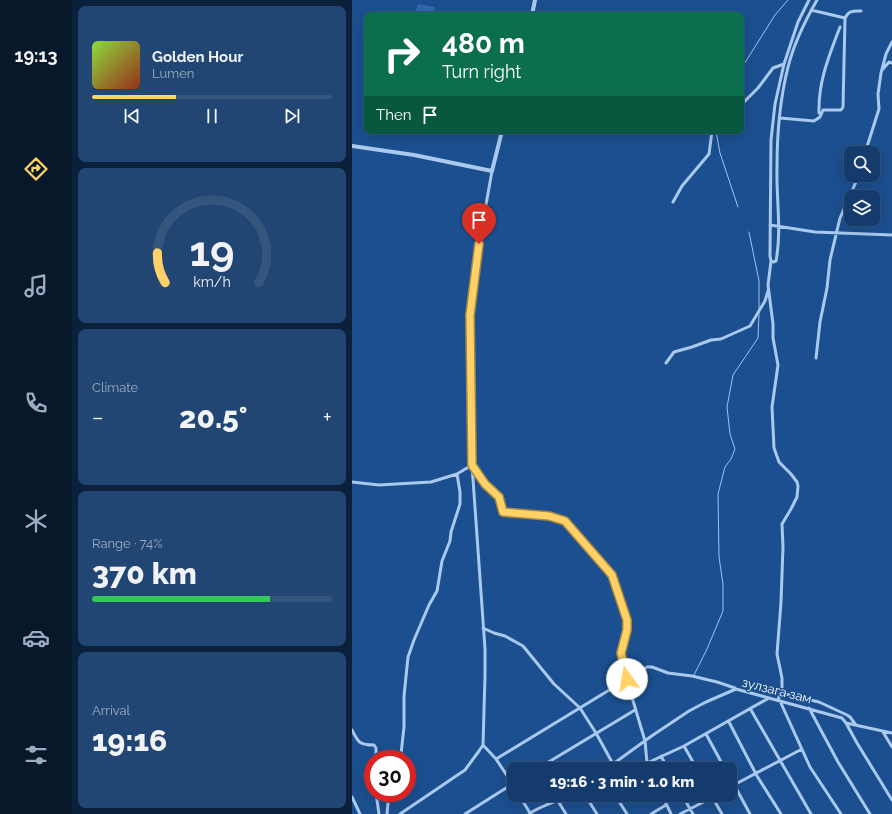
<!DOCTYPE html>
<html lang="en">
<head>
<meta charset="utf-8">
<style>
  :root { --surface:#143b6b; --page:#214673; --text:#f1f3f6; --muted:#9dadc1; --line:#33557e; --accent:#ffd166 }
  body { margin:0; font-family:Raleway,sans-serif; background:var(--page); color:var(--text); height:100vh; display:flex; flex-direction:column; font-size:15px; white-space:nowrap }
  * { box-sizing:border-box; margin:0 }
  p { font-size:13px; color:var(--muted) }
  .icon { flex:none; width:22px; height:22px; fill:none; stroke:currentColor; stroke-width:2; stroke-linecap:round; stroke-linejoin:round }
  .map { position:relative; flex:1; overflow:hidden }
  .drawer { display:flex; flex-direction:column; gap:6px; padding:6px; background:#0b203b; width:280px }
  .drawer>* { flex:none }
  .banner { position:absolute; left:12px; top:12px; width:380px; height:122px; border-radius:8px; box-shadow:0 4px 16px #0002,0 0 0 1px var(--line); background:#0b6e4f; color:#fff; overflow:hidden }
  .buttons { position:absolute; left:492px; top:146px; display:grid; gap:8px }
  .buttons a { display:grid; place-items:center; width:36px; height:36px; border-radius:8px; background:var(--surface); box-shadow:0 4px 16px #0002,0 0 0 1px var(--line); font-size:20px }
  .speed { position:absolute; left:12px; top:750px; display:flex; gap:8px; font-size:20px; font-weight:700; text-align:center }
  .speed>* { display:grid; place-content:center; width:52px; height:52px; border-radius:50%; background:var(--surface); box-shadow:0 4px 16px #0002,0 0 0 1px var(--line); line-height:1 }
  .speed .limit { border:6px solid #d22; background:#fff; color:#111 }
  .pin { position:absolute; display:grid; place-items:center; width:34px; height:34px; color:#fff; margin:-41px -17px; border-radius:50% 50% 50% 0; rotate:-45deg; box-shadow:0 0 4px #0007 }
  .pin .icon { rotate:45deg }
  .me { position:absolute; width:44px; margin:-22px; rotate:347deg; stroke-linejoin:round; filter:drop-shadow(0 0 3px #0008) }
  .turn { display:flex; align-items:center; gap:14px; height:84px; padding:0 12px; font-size:18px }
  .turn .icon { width:52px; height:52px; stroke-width:2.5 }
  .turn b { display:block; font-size:28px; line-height:34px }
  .then { display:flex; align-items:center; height:38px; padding:0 12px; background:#0003; gap:8px; font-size:15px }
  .big { font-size:30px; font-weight:800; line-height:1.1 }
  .drawer .card { flex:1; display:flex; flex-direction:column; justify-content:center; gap:6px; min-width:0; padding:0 14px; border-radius:8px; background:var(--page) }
  .drawer .dial { align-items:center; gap:0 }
  .dial svg { height:104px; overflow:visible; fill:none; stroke:var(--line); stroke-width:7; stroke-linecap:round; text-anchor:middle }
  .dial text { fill:var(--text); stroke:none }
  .song { display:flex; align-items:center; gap:12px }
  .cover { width:48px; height:48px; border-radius:6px; background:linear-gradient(135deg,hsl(90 70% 55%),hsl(10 70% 35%)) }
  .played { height:4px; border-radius:2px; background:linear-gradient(90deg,var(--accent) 35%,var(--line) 35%) }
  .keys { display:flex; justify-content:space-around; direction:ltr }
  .heat { display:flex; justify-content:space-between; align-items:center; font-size:22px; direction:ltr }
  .charge { height:6px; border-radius:3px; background:linear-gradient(90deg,#34c759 74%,var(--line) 0) }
  .trip { position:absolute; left:155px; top:762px; width:230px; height:40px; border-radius:8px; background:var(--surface); box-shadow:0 4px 16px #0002,0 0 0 1px var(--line); font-weight:800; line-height:40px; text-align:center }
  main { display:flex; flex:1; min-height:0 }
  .dock { display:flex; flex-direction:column; width:72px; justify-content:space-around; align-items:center; background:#08182b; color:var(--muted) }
  .dock .icon { width:28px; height:28px }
  .dock .selected { color:var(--accent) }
  .dock b { font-size:18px; color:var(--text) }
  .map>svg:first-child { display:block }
</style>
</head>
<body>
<main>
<nav class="dock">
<b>19:13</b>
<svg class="icon selected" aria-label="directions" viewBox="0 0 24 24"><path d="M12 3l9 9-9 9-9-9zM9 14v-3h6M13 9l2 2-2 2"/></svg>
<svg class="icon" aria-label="music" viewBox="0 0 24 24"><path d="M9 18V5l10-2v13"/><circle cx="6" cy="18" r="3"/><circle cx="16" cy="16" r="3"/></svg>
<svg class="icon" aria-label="phone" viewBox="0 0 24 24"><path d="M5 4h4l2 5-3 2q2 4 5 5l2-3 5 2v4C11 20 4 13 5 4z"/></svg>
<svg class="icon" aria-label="climate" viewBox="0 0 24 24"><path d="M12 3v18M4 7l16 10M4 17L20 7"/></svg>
<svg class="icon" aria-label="car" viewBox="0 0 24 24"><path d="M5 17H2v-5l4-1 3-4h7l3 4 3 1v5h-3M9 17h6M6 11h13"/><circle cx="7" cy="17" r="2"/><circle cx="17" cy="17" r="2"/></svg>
<svg class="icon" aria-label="filters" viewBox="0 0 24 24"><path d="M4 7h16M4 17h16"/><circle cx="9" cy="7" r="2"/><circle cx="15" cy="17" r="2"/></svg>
</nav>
<section class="drawer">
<div class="card">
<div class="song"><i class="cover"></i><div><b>Golden Hour</b><p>Lumen</p></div></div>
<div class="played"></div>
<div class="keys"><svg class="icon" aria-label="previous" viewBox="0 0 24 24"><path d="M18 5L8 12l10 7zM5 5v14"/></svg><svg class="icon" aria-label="pause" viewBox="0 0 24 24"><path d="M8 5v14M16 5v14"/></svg><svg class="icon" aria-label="next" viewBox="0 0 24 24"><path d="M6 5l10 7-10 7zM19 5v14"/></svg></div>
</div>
<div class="card dial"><svg viewBox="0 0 100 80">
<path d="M14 69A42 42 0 1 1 86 69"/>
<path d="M14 69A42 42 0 0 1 8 46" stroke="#ffd166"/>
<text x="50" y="56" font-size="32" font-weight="700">19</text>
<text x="50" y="72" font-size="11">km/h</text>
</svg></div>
<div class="card"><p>Climate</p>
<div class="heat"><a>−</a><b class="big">20.5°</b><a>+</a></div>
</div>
<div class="card"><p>Range · 74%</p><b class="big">370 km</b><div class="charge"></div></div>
<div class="card"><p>Arrival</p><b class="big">19:16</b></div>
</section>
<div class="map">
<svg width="540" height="814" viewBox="0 0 540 814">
  <rect width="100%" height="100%" fill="#1b4f8f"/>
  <path fill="#2e69ad" d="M66 4 83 7 82 15 65 12 64 10Z"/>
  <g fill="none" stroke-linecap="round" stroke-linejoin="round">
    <path stroke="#9cc4f0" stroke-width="1" d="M389 69 423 15 436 0
      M364 131 368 153 386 207
      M397 232 407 281V309
      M342 675 355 649 371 611V584L367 557 366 494 373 467 379 459 383 449 378 434 375 407 381 375 406 338 407 314"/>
    <path stroke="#a9c9ee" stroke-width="3" d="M457 0 446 22 432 64 423 104 419 140 418 256 419 261 422 262 424 261C430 230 424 198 425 167 425 133 428 99 436 67 442 43 453 21 465 0
      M493 18C497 10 501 11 509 11
      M531 69 537 62 540 63
      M389 105 406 88 421 68 432 64
      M467 113C466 82 477 56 488 27
      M428 118 462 121 468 117 471 110H489L491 107 493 18 459 10
      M513 153 527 109 526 94 529 73 534 54 540 42
      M321 202 330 186 357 154 360 131
      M418 225 463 232 540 235
      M419 261 416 285 421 324V338L426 365 420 407 422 448 427 462 439 474 445 482 446 486 445 497 439 509 430 524 431 547 429 602 425 654 430 678V689L426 700
      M464 358 468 322 475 288 478 260 488 218 507 175
      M314 363 322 352 340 347 359 340 369 339 398 326 413 301 416 291
      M121 466 133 484 147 497 151 512 197 516 213 521 260 575 275 620V630L269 653 271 667 293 741 295 763 298 769
      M0 482 27 485 79 482 105 474
      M131 628 142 633 153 636 171 646 202 684 228 708 244 733 261 764
      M429 693 467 702 495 715 498 717 504 725
      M428 701 458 767 489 814
      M457 708 486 762 518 814
      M399 710 459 814
      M377 722 405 776 429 814
      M494 723 505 743 540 800
      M0 730C6 742 7 745 22 745L24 748V759
      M531 732 540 747
      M354 734 373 769
      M131 745 144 759 162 786
      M332 746 345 769
      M309 756 316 769
      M43 759 49 754 52 727V696L56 657 62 640 77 605 85 591 90 561 98 541 99 532 108 504V492L105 474 120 465
      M144 759 295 667H300L316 673 340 676 365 682 383 688
      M295 763 332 746 417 698
      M185 769 283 710
      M253 769 261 764 301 735 337 711 354 702 384 689 490 718 494 723 540 733
      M378 777 398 814
      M378 787 450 749
      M24 793 27 814
      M167 795 178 813
      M233 795 245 814
      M263 795 275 814
      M310 795 319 814
      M330 795 341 814
      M359 795 370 814
      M0 797 8 814
      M206 801 214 814
      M35 814 37 793
      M48 814 113 770 127 751 131 745 133 676V649L120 465 119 315 129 233 140 171
      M113 814 162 783
      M177 814C188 806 203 803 216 795
      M299 814 314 805
      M328 814 365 795"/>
    <path stroke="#a9c9ee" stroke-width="4" d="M180 15 183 0
      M0 146 62 155 140 171 150 131"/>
  </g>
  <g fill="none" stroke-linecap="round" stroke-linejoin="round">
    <g stroke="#a68842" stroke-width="10">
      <path id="route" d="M127 244 118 315 120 465 133 484 147 497 151 512 197 516 213 521 260 575 275 620V630L269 653 275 679"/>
    </g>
    <use href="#route" stroke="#ffd166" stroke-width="7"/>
  </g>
  <g text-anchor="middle" stroke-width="3" stroke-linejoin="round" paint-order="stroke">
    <g font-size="13" fill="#fff" stroke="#1b4f8f">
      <text transform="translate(425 690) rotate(14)" y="5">зулзага зам</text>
    </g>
  </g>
</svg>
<div class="buttons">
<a><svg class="icon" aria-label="search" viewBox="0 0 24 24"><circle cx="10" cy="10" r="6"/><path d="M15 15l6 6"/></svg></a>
<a><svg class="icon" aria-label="layers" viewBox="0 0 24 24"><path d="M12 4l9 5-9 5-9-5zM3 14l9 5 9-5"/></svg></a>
</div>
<div class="speed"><div class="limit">30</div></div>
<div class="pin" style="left:127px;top:244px;background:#d93025"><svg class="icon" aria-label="arrive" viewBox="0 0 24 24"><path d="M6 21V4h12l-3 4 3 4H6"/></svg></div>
<svg class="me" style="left:275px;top:679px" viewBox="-20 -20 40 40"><circle r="19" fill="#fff"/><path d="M0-13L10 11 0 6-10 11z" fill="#ffd166"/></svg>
<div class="trip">19:16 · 3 min · 1.0 km</div>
<div class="banner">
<div class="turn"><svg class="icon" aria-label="right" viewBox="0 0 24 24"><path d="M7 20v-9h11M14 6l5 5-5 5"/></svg><div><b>480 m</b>Turn right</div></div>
<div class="then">Then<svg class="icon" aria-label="arrive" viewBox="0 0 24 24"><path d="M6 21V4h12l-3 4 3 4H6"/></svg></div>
</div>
</div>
</main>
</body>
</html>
